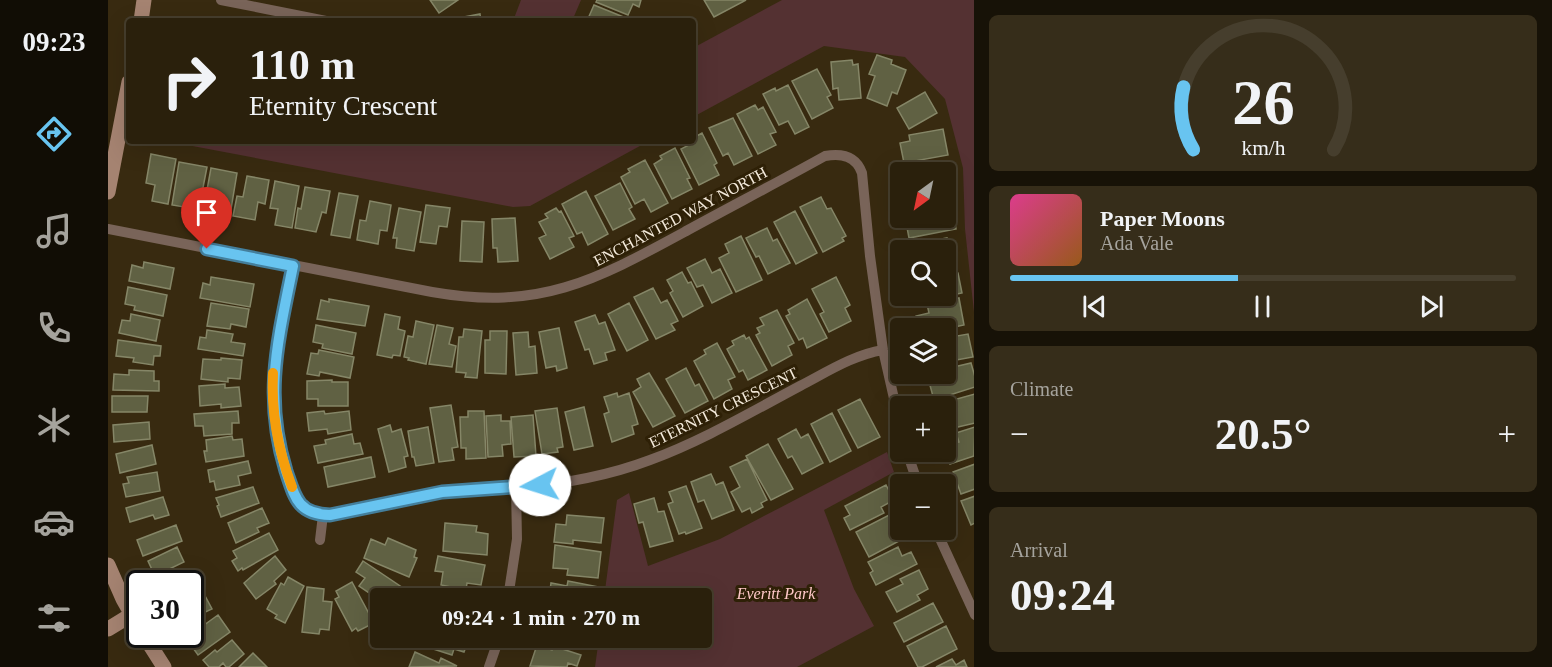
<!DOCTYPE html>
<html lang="en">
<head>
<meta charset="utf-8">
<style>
  :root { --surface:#2a200c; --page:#362d1a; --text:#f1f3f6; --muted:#a5a39d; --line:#463e2d; --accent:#68c4f0 }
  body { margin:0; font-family:Georgia,serif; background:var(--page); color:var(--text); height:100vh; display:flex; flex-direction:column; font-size:22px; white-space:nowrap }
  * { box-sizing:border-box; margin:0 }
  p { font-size:20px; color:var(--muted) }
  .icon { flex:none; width:33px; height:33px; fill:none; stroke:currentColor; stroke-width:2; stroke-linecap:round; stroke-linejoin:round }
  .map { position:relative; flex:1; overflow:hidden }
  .panel { display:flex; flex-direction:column; gap:15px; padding:15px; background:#171207; width:578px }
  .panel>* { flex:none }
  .guide { position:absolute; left:18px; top:18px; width:570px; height:126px; border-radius:6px; box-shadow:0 6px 24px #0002,0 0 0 2px var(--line); background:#2a200c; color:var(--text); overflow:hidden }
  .needle { width:39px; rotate:213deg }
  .fabs { position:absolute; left:782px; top:162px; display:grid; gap:12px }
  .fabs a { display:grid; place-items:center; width:66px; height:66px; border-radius:6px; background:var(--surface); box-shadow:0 6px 24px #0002,0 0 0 2px var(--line); font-size:30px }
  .speed { position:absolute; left:18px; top:570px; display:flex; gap:12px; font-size:30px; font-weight:700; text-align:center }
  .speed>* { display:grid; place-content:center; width:78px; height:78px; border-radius:50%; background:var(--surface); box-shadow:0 6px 24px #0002,0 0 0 2px var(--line); line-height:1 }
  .speed .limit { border:3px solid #111; border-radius:9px; background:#fff; color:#111 }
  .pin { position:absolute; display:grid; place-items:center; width:51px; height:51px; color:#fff; margin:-62px -26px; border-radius:50% 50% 50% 0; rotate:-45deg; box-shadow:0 0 6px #0007 }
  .pin .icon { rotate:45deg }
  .me { position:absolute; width:66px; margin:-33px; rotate:265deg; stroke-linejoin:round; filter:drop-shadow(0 0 4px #0008) }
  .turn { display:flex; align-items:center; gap:21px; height:126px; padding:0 24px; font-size:27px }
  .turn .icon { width:78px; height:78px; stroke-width:2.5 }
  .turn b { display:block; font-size:42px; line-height:51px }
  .big { font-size:45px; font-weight:600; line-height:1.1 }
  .panel .tile { flex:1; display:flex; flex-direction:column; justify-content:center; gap:9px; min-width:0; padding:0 21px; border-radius:9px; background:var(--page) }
  .panel .dial { align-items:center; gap:0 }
  .dial svg { height:156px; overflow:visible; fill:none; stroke:var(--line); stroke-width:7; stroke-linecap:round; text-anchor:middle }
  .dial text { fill:var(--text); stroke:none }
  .song { display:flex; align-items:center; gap:18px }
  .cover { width:72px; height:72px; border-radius:9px; background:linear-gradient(135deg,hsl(330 70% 55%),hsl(30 70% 35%)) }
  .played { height:6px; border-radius:3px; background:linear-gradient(90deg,var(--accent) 45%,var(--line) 45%) }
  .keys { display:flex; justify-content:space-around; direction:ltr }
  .heat { display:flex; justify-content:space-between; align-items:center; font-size:33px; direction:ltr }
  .trip { position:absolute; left:262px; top:588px; width:342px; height:60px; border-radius:6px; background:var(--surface); box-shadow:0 6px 24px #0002,0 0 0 2px var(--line); font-weight:600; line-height:60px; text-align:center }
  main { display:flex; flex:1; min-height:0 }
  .dock { display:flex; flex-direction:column; width:108px; justify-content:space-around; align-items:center; background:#110d05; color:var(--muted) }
  .dock .icon { width:42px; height:42px }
  .dock .on { color:var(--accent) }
  .dock b { font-size:27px; color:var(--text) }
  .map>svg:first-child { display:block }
</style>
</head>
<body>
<main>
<nav class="dock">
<b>09:23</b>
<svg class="icon on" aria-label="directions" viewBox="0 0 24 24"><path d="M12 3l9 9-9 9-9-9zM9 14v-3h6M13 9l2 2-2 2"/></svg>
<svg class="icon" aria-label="music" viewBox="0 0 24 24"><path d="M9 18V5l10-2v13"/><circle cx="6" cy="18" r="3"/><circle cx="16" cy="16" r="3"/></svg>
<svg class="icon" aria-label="phone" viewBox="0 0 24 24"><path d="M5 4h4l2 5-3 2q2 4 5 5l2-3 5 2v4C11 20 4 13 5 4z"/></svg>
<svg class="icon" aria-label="climate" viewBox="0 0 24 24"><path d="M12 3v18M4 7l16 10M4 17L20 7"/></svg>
<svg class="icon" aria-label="car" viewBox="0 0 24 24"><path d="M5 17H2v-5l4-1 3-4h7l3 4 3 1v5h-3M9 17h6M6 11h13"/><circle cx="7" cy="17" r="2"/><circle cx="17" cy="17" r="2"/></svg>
<svg class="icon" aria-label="filters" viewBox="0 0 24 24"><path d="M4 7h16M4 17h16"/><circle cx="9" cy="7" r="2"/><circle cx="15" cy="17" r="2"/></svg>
</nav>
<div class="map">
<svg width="867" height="667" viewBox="0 0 867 667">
  <rect width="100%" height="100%" fill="#382a10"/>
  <path fill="#543132" d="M413 0H473L464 21H405Z
    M674 0H866V312L857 229 855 168 837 99 797 57 716 46 585 117V48Z
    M58 141H304L319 144 323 141H541L422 206 405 207Z
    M779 452 786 472 716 510 746 589 766 626 689 667H487L491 638H594V598H496L509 500 521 493 540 566 612 539Z"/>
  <path fill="#606143" stroke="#858667" stroke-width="1.5" d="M322 0H350L331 13Z
    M489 0H533L531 7 525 4 520 15 488 2Z
    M596 0H638L606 17Z
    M486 5 518 18 517 21H479Z
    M372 14 373 21H335Z
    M769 55 784 60 783 64 798 70 789 94 784 92 779 106 759 98 767 76 761 74Z
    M744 60 745 65 750 64 753 98 731 100 730 88 725 89 723 62Z
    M709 69 723 95 719 97 725 108 704 119 684 81Z
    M680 85 701 127 687 134 680 121 671 125 655 94 667 88 668 91Z
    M817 92 829 113 801 129 789 108Z
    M647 105 650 110 655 107 668 132 662 134 668 145 650 154 629 114Z
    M625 118 644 156 626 165 620 153 615 156 601 128Z
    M835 129 840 155 796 163 792 143 802 141 801 135Z
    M594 133 609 163 606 165 611 175 591 185 573 149 581 145 579 141H585V138Z
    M567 148 582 178 579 179 584 189 564 199 546 164 554 159 552 156Z
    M43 154 68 159 60 204 44 201 47 185 38 183Z
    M537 160 560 203 543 212 536 199 527 204 513 177 522 172 520 169Z
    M71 162 99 167 93 198 84 196 82 208 64 205Z
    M103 168 129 173 122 215 106 212 107 203 97 201Z
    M836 172H840L845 199 837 200Z
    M139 176 161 180 157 204 150 202 147 220 125 216 129 196 135 197Z
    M167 181 191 186 184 228 167 225 170 209 162 208Z
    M512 183 524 207 521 209 527 219 505 230 487 196Z
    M197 187 222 191 218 213 214 212 208 232 187 228 190 208 193 209Z
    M478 191 500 234 480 245 474 232 469 234 454 204Z
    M231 193 250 196 242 238 223 235Z
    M713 197 719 209 723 208 738 236 734 238 736 241 715 252 692 207Z
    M262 201 283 205 279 231 272 230 270 244 249 240 252 220 258 221Z
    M318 205 342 208 339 227 331 226 328 244 312 242Z
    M838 206 840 215 845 214 848 229 801 238 798 222 811 220V218H837Z
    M291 208 313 212 306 251 288 248 289 238H285Z
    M448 208 451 212 453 211 466 236 461 238 466 247 442 259 431 238 438 235 431 222 440 218 437 214Z
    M687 211 709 253 688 264 666 222Z
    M407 218 410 261 390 262 389 248H385L384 219Z
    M354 221 376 222 374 262 352 261Z
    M659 228 665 241 669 239 682 263 660 274 651 256 648 257 638 238Z
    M633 236 654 280 628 292 611 258 621 253 617 244Z
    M839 238 844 262 837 263V250H800L799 246Z
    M597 259 604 273 612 269 624 293 604 303 595 285 589 287 579 268Z
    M36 262 66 268 62 289 21 281 24 265 35 268Z
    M842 270V274L850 273 854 293 816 301 815 296H837V271Z
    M574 272 580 283 583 282 595 306 575 317 562 293 565 291 559 280Z
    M103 277 146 284 142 307 92 298 95 283 102 285Z
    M728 277 742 305 737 308 743 321 721 332 712 314 716 312 704 289Z
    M20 287 59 295 55 316 26 310 27 306 17 304Z
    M545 288 553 303 559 300 570 321 563 324 567 330 548 339 526 297Z
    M851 298 856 325 837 329 810 328 808 316 821 313 819 304Z
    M221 299 261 306 257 326 209 319 213 300 221 302Z
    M699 299 719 338 699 348 695 338 691 340 678 316 682 314 680 310Z
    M103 303 141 309 138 327 123 324 122 329 99 326Z
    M521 303 540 340 519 351 500 314Z
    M669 310 686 343 680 346 684 355 664 366 648 335 652 333 649 328 656 325 652 318Z
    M23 314 52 320 48 341 11 333 14 320 22 321Z
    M277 314 292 317 290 329 297 331 292 356 285 355 284 358 269 355Z
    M487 315 491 324 497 322 507 350 497 353 499 360 486 364 481 349 477 350 467 322Z
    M308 321 326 325 318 364 300 360 301 358 296 357 300 336 305 337Z
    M208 325 248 333 244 354 214 348 215 344 205 342Z
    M329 325 345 328 341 344 348 346 344 367 321 364Z
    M451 328 459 368 449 371 448 366 438 368 431 332Z
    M356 329 374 331 369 378 357 377 358 373 348 372 351 337H355Z
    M99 330 125 334 123 342 137 344 135 356 90 349 92 337 98 338Z
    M382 331H399L398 374 377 373V340H382Z
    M420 332 421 347 427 346 429 373 408 375 405 333Z
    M860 334 865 357 837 362V335L838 338Z
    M636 335 638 339 641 337 659 370 640 380 635 370 631 372 619 349 626 345 624 341Z
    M10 340 53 346 52 356H46L45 365 25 362 26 358 8 356Z
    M609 343 627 377 620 380 624 389 606 399 586 361 598 354 596 350Z
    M211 350 246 357 242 378 212 372 211 376 199 374 203 353 210 354Z
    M113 358 134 360 132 379 120 378V382L93 379 95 359 113 360Z
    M863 363 867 377V387L826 400 820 378 837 374V369Z
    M578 368 587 386 591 384 600 401 577 413 558 379Z
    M21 370 46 371V381H51V391L5 390 6 374 21 375Z
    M541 373 567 416 545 427 525 392 533 387 529 379Z
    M224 380V382H240V406H210V399H199V381Z
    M117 384V388L131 387 133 406 113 408V404L92 406 91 386Z
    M509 393 510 397 521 393 530 424 524 426 526 434 504 442 496 414 501 412 496 397Z
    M867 394V423L841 429 837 419V406H827V405Z
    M4 396H40L39 412H4Z
    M752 399 772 437 750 448 730 410Z
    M343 405 350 447 344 448 346 460 331 462 322 408Z
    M476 407 485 446 466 450 457 412Z
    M449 408 455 447 449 448 450 452 434 454 427 411Z
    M130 411 131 423H124V434L96 436 95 426H87L86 414Z
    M216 411 217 414 241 411 243 430 220 434 219 429 201 431 199 413Z
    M360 411H376L378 458 358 459V448H353L352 417H360Z
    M724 413 743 451 722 462 703 424Z
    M393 415V421H402L403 444 394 445 395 456 380 457 378 416Z
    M425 415 428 456 406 457 403 417Z
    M41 422 42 439 6 442 5 425Z
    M282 425 284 432 293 429 300 456 296 457 298 467 281 472 270 429Z
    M320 427 326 463 308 466 306 457H304L300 431Z
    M867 427 866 456 842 464 837 446 851 442 848 433Z
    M688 429 693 438 700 434 715 463 694 474 684 456 680 458 670 439Z
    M244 434 246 444 252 443 255 454 210 463 206 446 218 444 217 440Z
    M124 436 125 440 134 439 136 456 98 462 96 451H99L98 440Z
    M660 444 685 489 663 500 638 456Z
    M44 445 48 464 12 473 8 454Z
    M263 457 267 477 220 487 216 467Z
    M639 459 659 500 653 503 655 507 644 513 642 508 634 512 623 492 632 487 622 467Z
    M140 461 143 473 130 476 132 485 108 490 106 481 102 482 100 470Z
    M867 464V489L853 494 845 472Z
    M49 472 52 491 18 497 15 484 21 483 19 477Z
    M603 474 608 485 615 482 626 510 604 519 596 500 590 502 583 482Z
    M778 485 786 500 773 507 776 513 742 530 736 518 742 515 737 506Z
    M578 486 594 528 578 534 577 532 571 534 560 504 565 502 561 492Z
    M145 487 151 503 113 517 109 506 111 505 108 498Z
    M867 496V523L863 525 853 501Z
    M55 497 61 515 47 519 45 515 22 522 18 508Z
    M546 498 550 512 556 511 565 541 542 547 535 522 531 523 526 504Z
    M154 508 161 523 149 528 151 532 128 543 120 523Z
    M787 512 792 522V530H794L789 532 793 540 761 557 748 532Z
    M459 515 496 518 493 543 465 540V544L446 542 448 524 458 525Z
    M337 523 369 526 368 532 380 534 379 555 335 551Z
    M68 525 74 541 35 556 29 540Z
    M161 533 170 550 135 570 134 568 130 571 124 561 129 558 125 551Z
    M280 538 308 550 306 557 309 558 301 577 256 558 263 539 277 545Z
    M447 545 493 552 490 578 459 575 460 569 445 568Z
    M69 547 76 562 47 576 40 561Z
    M790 547 794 556 803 552 809 564 768 585 762 573 765 571 760 562Z
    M167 556 178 570 166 581 168 584 148 599 136 583Z
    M330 556 377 565 373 585 359 583 358 590 333 585 335 572 327 571Z
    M255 561 298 590 292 598H273V601L251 586 257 578 248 572Z
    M80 570 89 586 82 589V584H58Z
    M811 570 820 589 809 595 812 600 789 612 778 592 795 584 792 579Z
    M180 577 196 586 177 623 167 618 169 615 159 609 173 583 176 585Z
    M460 581 491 587 489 598H441L443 583 459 586Z
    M244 582 266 623 250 631 248 628 244 631 227 599 231 597 228 591Z
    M199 587 216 589 215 601 224 602 221 630 212 629 211 634 194 632Z
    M326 588 361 596V598H324Z
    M95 592 104 609 82 619V598Z
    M825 603 835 622 796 642 786 623Z
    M110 615 122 632 90 655 80 641 90 634 88 631Z
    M838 626 849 649 814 667H810L799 646Z
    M322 638H361L356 652 346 649 344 655 319 647Z
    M446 638H485L484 640 477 638 475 646 445 641Z
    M124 640 136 654 121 667H118L115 663 111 667H101L95 660 107 650 109 652Z
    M429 645 444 650 445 646 473 655 469 666 460 663 459 667 422 666Z
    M307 652 331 663 333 658 349 666 301 667Z
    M145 653 159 667H131Z
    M844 659 848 665 856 660 859 667H828Z"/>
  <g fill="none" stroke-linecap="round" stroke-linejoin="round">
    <path stroke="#796459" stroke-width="10" d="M113 0 218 21
      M0 229 324 292C433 311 488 280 580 230 626 205 672 181 717 156 734 153 748 156 754 173L762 256 775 350 792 425
      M185 266C170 344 153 402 181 480 187 495 191 510 208 514 227 518 247 510 266 505 285 501 304 497 323 494 352 489 380 490 409 488 454 484 500 476 542 460 594 441 643 412 692 386 719 372 745 355 775 350
      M799 452 810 484
      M828 530 867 615
      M212 540 215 515
      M400 598 409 539 408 488
      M381 667 391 638"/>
    <path stroke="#a58371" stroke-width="15" d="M33 21 36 0
      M0 192 21 82
      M0 565 15 599 32 629
      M0 629 23 615
      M35 634 56 667"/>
  </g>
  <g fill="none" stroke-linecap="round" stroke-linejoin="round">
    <g stroke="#447f9c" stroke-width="15">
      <path id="route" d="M99 249 185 266C170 340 155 396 178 471 187 498 190 514 222 515L334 492 432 485"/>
    </g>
    <use href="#route" stroke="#68c4f0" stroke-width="10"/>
    <path stroke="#f59e0b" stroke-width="10" d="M165 373C163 412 170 450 184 487"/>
  </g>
  <g text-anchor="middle" stroke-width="6" stroke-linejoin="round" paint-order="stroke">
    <g font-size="16" fill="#f4eadb" stroke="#2e2006">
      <text transform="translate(572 216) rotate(-28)" y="6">ENCHANTED WAY NORTH</text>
      <text transform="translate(615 407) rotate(-26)" y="6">ETERNITY CRESCENT</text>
    </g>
    <g font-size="16" font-style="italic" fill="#ffc8c8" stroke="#2e2006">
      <text x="668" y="599">Everitt Park</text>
    </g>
  </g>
</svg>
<div class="fabs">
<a><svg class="needle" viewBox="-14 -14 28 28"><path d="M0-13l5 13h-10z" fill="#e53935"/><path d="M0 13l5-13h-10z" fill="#a5a39d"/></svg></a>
<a><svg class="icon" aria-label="search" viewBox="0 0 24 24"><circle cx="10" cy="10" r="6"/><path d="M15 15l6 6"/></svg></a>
<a><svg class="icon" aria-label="layers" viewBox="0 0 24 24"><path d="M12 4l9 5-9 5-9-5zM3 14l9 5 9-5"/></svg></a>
<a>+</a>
<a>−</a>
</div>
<div class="speed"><div class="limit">30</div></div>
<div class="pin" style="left:99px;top:249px;background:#d93025"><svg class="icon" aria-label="arrive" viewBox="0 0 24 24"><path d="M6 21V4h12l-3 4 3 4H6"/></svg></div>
<svg class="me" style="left:432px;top:485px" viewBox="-20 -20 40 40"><circle r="19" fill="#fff"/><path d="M0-13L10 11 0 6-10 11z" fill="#68c4f0"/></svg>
<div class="trip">09:24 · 1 min · 270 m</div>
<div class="guide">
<div class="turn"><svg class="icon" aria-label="right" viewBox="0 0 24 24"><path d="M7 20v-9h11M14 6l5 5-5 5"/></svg><div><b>110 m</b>Eternity Crescent</div></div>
</div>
</div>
<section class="panel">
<div class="tile dial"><svg viewBox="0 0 100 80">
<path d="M14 69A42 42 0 1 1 86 69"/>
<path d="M14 69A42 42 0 0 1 9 37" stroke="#68c4f0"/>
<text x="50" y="56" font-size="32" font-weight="700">26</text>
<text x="50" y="72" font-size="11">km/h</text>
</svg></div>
<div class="tile">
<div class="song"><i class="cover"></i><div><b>Paper Moons</b><p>Ada Vale</p></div></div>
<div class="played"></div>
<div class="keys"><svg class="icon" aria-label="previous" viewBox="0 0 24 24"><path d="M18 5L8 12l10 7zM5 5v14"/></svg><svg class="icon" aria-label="pause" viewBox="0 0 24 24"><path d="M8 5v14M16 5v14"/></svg><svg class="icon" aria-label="next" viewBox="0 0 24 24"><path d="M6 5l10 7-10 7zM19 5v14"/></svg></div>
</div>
<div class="tile"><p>Climate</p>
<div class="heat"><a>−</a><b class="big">20.5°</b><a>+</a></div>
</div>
<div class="tile"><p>Arrival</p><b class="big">09:24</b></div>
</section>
</main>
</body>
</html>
